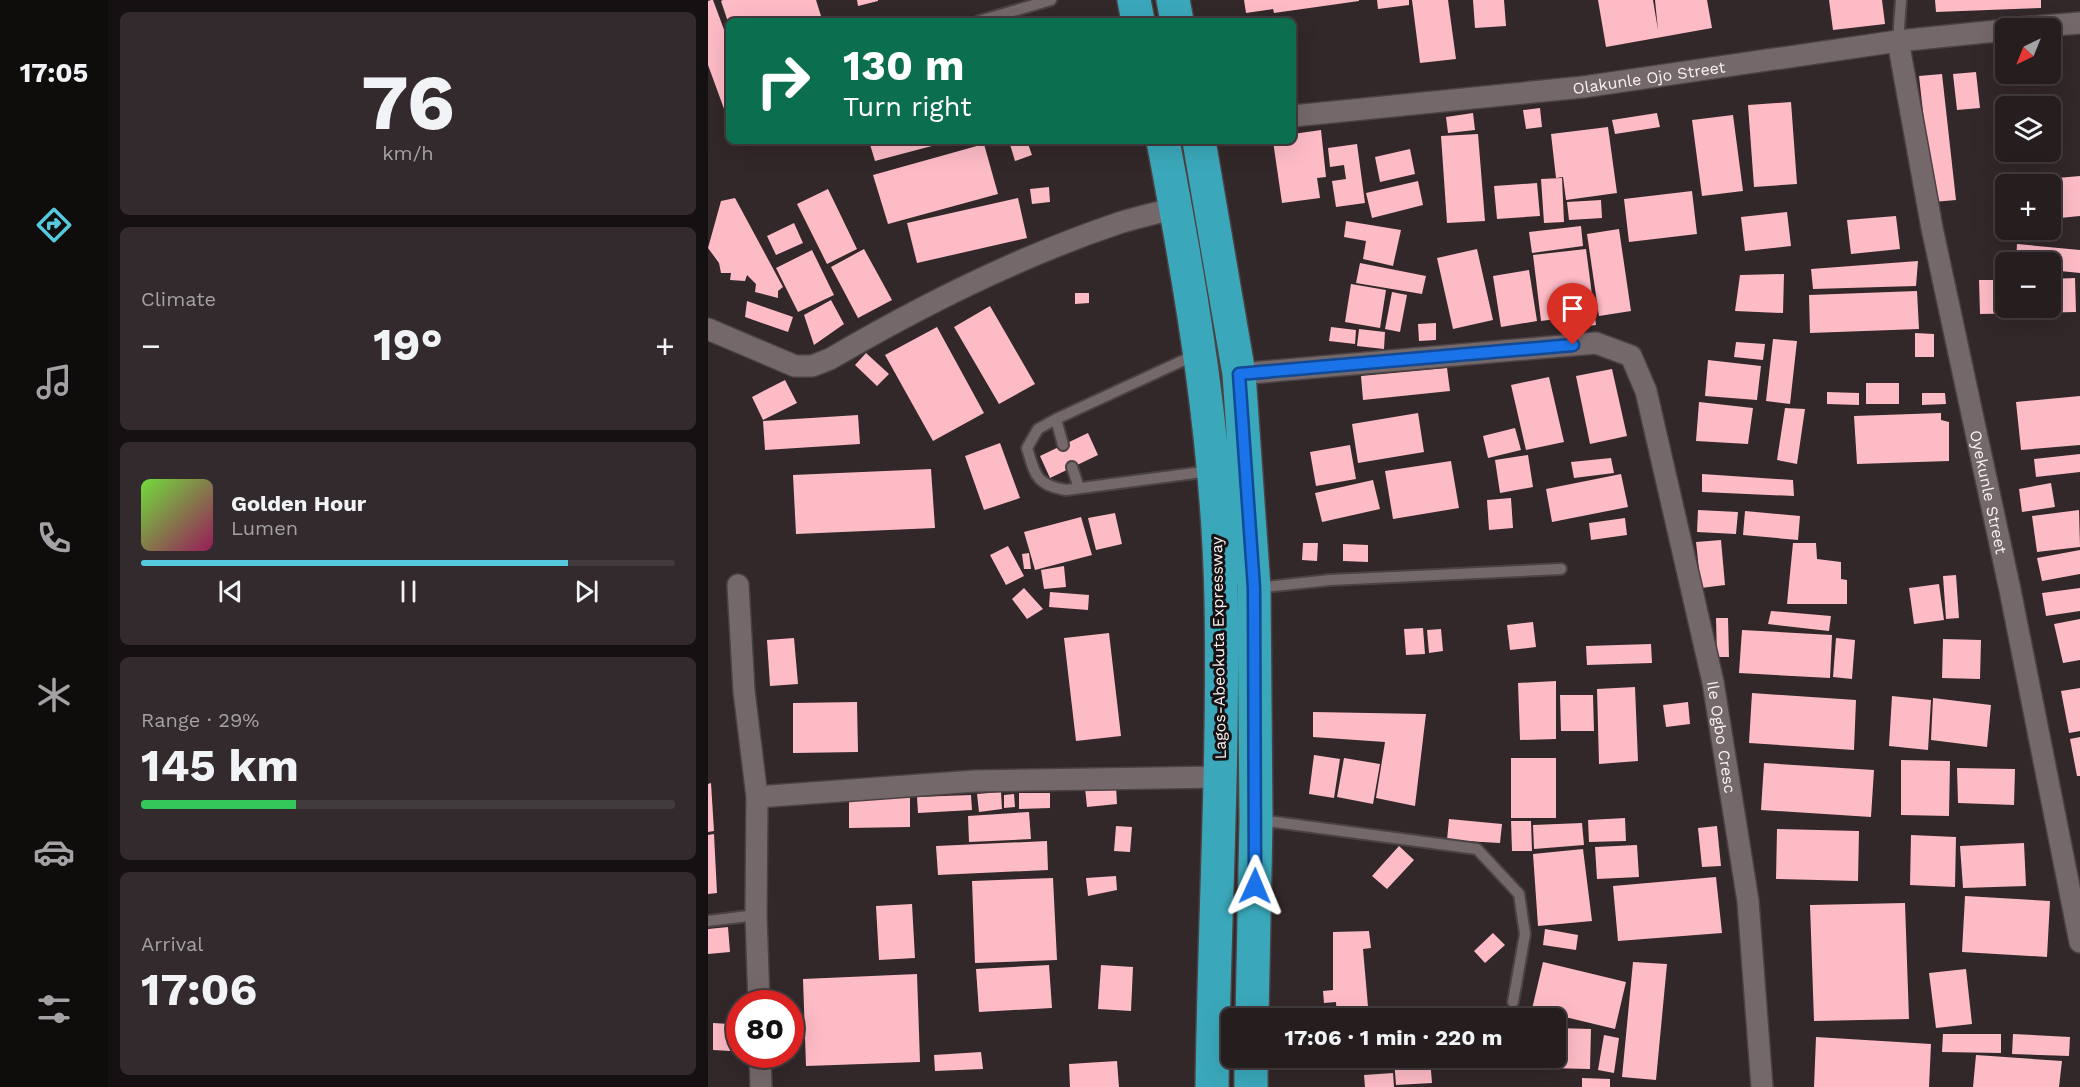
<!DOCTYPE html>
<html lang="en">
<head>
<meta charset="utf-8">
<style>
  :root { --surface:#261d1f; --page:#322a2c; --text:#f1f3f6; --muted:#a4a2a4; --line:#423b3d; --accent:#55cade }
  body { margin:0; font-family:"Work Sans",sans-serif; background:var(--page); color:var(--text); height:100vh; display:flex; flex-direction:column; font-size:22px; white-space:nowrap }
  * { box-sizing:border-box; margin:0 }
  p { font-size:20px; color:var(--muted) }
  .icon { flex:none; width:33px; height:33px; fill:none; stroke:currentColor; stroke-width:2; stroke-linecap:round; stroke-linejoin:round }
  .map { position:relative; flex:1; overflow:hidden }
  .side { display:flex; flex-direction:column; gap:12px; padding:12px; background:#151011; width:600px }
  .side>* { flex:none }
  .banner { position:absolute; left:18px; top:18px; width:570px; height:126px; border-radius:9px; box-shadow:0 6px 24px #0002,0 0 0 2px var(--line); background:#0b6e4f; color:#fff; overflow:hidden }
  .needle { width:39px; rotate:223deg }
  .controls { position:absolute; left:1287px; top:18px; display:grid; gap:12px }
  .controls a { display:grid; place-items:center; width:66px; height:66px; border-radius:9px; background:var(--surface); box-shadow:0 6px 24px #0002,0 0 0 2px var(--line); font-size:30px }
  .speed { position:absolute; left:18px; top:990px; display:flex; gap:12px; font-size:30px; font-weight:700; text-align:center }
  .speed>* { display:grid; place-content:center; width:78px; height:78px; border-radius:50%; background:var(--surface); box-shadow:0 6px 24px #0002,0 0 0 2px var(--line); line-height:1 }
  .speed .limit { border:9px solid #d22; background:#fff; color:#111 }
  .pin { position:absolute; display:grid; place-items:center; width:51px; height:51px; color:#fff; margin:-62px -26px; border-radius:50% 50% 50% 0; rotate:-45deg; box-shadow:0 0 6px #0007 }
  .pin .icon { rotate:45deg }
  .me { position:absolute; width:66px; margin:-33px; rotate:1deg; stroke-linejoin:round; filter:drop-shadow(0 0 4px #0008) }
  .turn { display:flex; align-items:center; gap:21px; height:126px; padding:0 18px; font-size:27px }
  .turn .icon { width:78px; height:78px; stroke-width:2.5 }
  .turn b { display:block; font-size:42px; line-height:51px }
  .big { font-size:45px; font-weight:700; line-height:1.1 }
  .side .widget { flex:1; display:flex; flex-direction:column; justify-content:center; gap:9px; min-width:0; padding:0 21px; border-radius:9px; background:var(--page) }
  .side .dial { align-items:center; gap:0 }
  .dial b { font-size:78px; line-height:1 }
  .song { display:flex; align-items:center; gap:18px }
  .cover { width:72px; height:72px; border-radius:9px; background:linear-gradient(135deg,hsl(100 70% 55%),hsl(330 70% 35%)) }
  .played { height:6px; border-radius:3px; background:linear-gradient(90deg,var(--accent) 80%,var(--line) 80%) }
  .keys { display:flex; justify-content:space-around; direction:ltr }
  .heat { display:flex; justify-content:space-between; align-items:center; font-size:33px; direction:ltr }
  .charge { height:9px; border-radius:4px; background:linear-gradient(90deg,#34c759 29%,var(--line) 0) }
  .trip { position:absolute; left:513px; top:1008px; width:345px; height:60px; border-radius:9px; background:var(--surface); box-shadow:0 6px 24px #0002,0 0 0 2px var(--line); font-weight:700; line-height:60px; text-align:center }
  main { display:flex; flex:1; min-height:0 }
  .tabs { display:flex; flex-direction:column; width:108px; justify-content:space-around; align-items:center; background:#0f0c0c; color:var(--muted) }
  .tabs .icon { width:42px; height:42px }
  .tabs .current { color:var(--accent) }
  .tabs b { font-size:27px; color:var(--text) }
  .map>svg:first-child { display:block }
</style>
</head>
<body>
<main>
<nav class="tabs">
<b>17:05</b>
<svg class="icon current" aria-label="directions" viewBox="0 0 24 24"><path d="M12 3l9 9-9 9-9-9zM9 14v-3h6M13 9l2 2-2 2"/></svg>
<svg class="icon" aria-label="music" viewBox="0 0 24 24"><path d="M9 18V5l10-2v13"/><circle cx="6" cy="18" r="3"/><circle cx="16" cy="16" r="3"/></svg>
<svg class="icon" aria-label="phone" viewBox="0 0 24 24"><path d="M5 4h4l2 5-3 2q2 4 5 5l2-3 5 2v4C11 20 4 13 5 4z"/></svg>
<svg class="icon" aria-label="climate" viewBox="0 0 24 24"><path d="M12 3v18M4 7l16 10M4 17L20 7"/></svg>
<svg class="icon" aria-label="car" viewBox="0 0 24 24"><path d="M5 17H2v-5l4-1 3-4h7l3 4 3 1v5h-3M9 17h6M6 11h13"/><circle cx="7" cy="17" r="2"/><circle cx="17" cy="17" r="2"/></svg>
<svg class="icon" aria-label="filters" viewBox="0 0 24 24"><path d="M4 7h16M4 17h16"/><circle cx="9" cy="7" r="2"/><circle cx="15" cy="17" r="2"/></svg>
</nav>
<section class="side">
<div class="widget dial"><b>76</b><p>km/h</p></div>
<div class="widget"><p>Climate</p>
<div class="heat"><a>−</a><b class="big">19°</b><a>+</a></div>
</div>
<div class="widget">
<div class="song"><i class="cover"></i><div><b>Golden Hour</b><p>Lumen</p></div></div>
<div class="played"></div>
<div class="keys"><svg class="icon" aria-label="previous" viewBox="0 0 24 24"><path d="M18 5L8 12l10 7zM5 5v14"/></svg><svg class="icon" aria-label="pause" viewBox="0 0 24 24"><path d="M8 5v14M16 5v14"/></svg><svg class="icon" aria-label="next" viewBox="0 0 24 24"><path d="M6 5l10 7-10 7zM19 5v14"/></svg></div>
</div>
<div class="widget"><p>Range · 29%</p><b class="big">145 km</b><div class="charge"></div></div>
<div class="widget"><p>Arrival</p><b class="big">17:06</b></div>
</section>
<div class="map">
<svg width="1372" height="1087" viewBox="0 0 1372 1087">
  <rect width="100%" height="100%" fill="#322729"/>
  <path fill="#fdbbc6" d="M3 0H5L21 43V116L19 117 0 65V1Z
    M15 0H108L113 16 97 21H21V25L13 1Z
    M149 0H170V1L150 6Z
    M536 0H651V1L566 13 565 9 538 13Z
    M669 0H701V5L670 9Z
    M704 0H740L748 59 712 63Z
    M765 0H796L798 26 767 28Z
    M890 0H945L950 30 947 0H999L1004 28 898 47Z
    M1121 0H1174L1177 24 1125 30Z
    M1227 0H1333V8L1228 12Z
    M1268 72 1272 108 1249 110 1245 74Z
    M1234 74 1248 200 1225 202 1211 76Z
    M1083 102 1089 184 1046 187 1040 105Z
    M832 108 834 127 818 129 815 110Z
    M765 113 767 130 740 133 738 117Z
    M949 113 952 127 907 134 904 120Z
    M1025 115 1035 191 994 196 984 120Z
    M900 127 909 193 858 200 855 177 848 178 843 134Z
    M613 130 618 177 609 178 612 198 574 203 565 141H585V134Z
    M770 134 777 221 739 223 733 136Z
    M161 141H239V142L167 161Z
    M301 141H319L324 155 307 161Z
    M276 144 290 194 180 224 165 175Z
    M649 144 657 203 628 207 624 181 638 179 636 165 622 167 620 148Z
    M702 149 707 174 672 182 667 157Z
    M1372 176V216L1342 219V184H1339L1338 179Z
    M854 178 856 222 836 223 833 179Z
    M710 181 715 205 664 218 658 193Z
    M829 183 832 216 789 219 786 186Z
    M341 187 342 202 324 204 322 189Z
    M120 189 149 249 119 264 89 204Z
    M984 191 989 234 921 242 916 199Z
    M27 198 75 287 70 291V298L47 292 48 284 39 275 37 281 22 280 23 273H13L11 263 0 248 13 201Z
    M310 198 319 238 209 263 199 223Z
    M893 200 894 218 861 220 859 202Z
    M1079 212 1083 246 1037 251 1033 217Z
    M1188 216 1192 249 1143 254 1139 220Z
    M638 221 693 230 685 266 655 259 658 241 636 237Z
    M86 223 95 243 68 255 59 236Z
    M873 226 875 246 824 253 821 232Z
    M911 229 923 311 891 316 879 234Z
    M1309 244 1372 250V273L1342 270V262H1308Z
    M156 249 184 300 150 318 123 267Z
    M769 249 785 320 745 329 729 258Z
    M878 249 888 325 872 327 871 316 833 321 825 255Z
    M104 250 126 295 90 312 68 268Z
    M1210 261 1208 286 1105 289 1103 269Z
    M652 263 718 276 714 294 648 283Z
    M821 270 829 321 793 327 785 276Z
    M1076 274 1075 313 1027 311 1032 275Z
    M1367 278 1368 312 1272 314 1271 280H1298V308H1342V279Z
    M643 284 678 290 672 328 637 322Z
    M1209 291 1211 329 1102 333 1101 295Z
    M684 292 699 295 692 332 677 329Z
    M367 293H381V303L367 304Z
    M123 300 136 324 106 345 96 315Z
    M39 301 85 317 80 332 37 317Z
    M282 306 327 384 291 404 246 327Z
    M728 323V340L711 341 710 324Z
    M229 327 276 413 225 441 177 355Z
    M623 327 648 330 647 344 621 341Z
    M651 329 677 332 676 349 649 346Z
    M1207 333 1226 334V357H1207Z
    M1065 339 1089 341 1082 404 1058 401Z
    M1028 342 1057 344 1055 360 1026 357Z
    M158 353 181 374 169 386 147 365Z
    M1000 360 1053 366 1049 400 997 396Z
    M739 368 742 391 655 400 653 376Z
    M904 369 919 436 882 444 868 376Z
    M841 377 856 442 818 450 803 385Z
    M77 380 89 403 55 420 44 397Z
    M1158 383H1191V404H1158Z
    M1119 392 1151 393V405L1119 404Z
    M1214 393H1237L1238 404 1214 405Z
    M1372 396V445L1313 450 1308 402Z
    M991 402 1045 408 1040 444 988 441Z
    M1077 408 1097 409 1089 464 1069 460Z
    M710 413 716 452 650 463 644 424Z
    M1233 413V420L1241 422V461L1149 464 1146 416Z
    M150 415 152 444 57 450 55 421Z
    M807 428 813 450 780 458 775 436Z
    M380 433 390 455 342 478 332 456Z
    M292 443 312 498 276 510 257 456Z
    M642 445 648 479 608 486 602 452Z
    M1372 454V472L1328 477 1326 459Z
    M820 455 825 487 792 493 787 460Z
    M903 458 906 473 866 478 863 462Z
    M743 461 751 508 685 519 677 471Z
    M223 469 227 528 88 534 85 475Z
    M913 474 920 507 844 522 838 489Z
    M994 474 1085 480 1086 496 994 492Z
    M665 480 672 509 614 522 607 493Z
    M1343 483 1347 507 1314 512 1311 489Z
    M803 498 805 528 781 530 779 500Z
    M990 510 1030 512 1028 534 989 532Z
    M1371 510 1372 547 1329 552 1324 516Z
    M1037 511 1092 516 1090 540 1035 535Z
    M407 513 414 544 388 550 380 518Z
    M373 517 384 555 327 570 316 532Z
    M917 518 919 535 883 540 881 523Z
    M1013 540 1017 585 993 588 988 542Z
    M595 543H610L609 561 594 560Z
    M1085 543H1108L1109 559 1133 562V579L1139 580V604H1079Z
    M635 544 660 545V562L635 561Z
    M300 546 316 576 298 585 282 555Z
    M1372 550V574L1334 581 1329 558Z
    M321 553 323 569H316L314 554Z
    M356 566 358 587 336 589 333 570Z
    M1248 575 1251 618 1238 619 1235 576Z
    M1231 584 1236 620 1206 624 1201 588Z
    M316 588 335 609 319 619 304 599Z
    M1372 588V611L1338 616 1334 593Z
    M342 592 381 595 380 610 341 607Z
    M1063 611 1123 616 1121 631 1060 624Z
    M1008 618H1020L1021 657H1009Z
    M1372 619V660L1355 663 1346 624Z
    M825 622 828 647 802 650 799 625Z
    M715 628 717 654 698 655 696 629Z
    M733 629 735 651 721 653 719 630Z
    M1034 630 1124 635 1122 678 1031 673Z
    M401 633 413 736 368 741 356 638Z
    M86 638 90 684 62 686 59 640Z
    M1128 638 1147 640 1144 679 1125 677Z
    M1235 639 1273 640 1272 679 1234 678Z
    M943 644 944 663 879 665 878 646Z
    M848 681V739L812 740 810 683Z
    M927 687 930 761 891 764 889 689Z
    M1372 688V731L1361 733 1353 691Z
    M1044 693 1148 700 1146 750 1041 743Z
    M852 695H885L886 731H853Z
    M1184 696 1223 700 1220 750 1181 746Z
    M1225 698 1283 705 1279 747 1223 740Z
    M149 702 150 752 85 753V703Z
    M980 702 982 724 958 727 955 705Z
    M605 712 718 714 707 806 668 798 677 742 605 737Z
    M1372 737V776H1369L1362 739Z
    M606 755 632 759 626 798 601 794Z
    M636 758 672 764 665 804 629 797Z
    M803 758H848V818H803Z
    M1193 760 1242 761 1241 816 1193 815Z
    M1056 763 1166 770 1163 817 1053 810Z
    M1249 768 1307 769 1306 805 1250 803Z
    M3 783 6 831 0 832V784Z
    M408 786 409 804 379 807 377 788Z
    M293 792 294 809 271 812 269 794Z
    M311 793H342V808L311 809Z
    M306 794 307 807 296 808V795Z
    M263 795 264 810 210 813 209 797Z
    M141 796H202V827L141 828Z
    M321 812 323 839 261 842 260 816Z
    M917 818 918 841 881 842 880 820Z
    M741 819 794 824 792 843 739 840Z
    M803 821H823L824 851H804Z
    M874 823 876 845 826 849 825 825Z
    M408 826 424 827 422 852 406 851Z
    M1009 826 1013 866 994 867 990 828Z
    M1069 829 1151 831 1150 881 1068 879Z
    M6 834 9 893 0 894V835Z
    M1203 835 1248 837 1247 887 1202 885Z
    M339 841 340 870 230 875 228 846Z
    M1316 843 1318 886 1255 888 1252 846Z
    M929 845 931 877 889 879 887 847Z
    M691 846 706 860 679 889 664 876Z
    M875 849 884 921 830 926 825 854Z
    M408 876 409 890 380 896 378 878Z
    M1008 877 1014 933 910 941 905 886Z
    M345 878 349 960 267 963 264 881Z
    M1257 896 1342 901 1339 957 1254 952Z
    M1197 903 1201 1019 1106 1021 1102 905Z
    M204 904 207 958 171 960 168 906Z
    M20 927 22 952 0 954V929Z
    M837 929 870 935 868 950 835 945Z
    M661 931 663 948 655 949 661 1018H629L628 1002 616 1003 615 991 625 990V932Z
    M785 933 797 945 777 963 766 951Z
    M835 962 918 982 907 1029 824 1009Z
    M925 962 959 964 948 1080 914 1077Z
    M341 965 344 1008 271 1012 268 969Z
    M393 965 425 967 423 1011 390 1009Z
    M1258 969 1264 1024 1228 1028 1221 973Z
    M209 974 212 1062 98 1066 95 979Z
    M5 1023 22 1024V1051L5 1050Z
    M848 1028 883 1029 882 1069 839 1068 840 1058H848Z
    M1235 1034H1293V1053L1234 1052Z
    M1305 1034 1362 1037 1361 1056 1304 1054Z
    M896 1035 911 1038 906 1073 890 1070Z
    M1108 1037 1223 1044 1221 1087H1106Z
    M273 1052 275 1069 227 1071 226 1055Z
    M1268 1055 1354 1061 1351 1087H1265Z
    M700 1058H722L724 1083 688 1085 686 1059Z
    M409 1061 411 1087H362L361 1064Z
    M685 1073 686 1087H657L656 1075Z
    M874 1078 902 1079V1087H874Z"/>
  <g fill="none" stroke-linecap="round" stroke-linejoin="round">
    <g stroke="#4b4243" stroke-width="14">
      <path id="lane" d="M271 21 343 0
        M1190 41 1193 0
        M487 355 348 419 330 429 319 448C327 475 328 485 358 490L502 471
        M348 419 355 445
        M364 467 371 488
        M548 588 622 580 853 569
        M552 820 769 849 811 894 817 934 805 1002
        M0 921 48 915"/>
    </g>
    <g stroke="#4b4243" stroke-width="24">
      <g id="street">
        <path d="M1311 28 1372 23"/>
        <path id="s1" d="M1190 41 1224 228 1302 590 1372 942"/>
        <path id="s2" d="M585 116 875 87 1190 41 1298 30"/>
        <path d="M0 329 87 366H104L122 359C214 305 310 257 411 223 430 217 449 213 468 208"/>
        <path id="s3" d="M531 374 888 343 923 356 938 391 1005 682 1040 901 1054 1087"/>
        <path d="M30 585 36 691 49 797 48 915 51 1004"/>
        <path d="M49 797 267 781 512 777"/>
        <path d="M52 1054 53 1087"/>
      </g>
    </g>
    <g stroke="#4b4243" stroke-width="36">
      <path id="highway" d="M426 0 430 21
        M465 0 469 21
        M455 141C484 292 510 446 513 600 516 762 506 925 504 1087
        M491 141 531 374 546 588 548 820 544 1018
        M543 1087V1058"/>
    </g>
    <use href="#lane" stroke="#75686a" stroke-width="10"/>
    <use href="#street" stroke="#75686a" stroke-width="21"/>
    <use href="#highway" stroke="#3aa8ba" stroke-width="33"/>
  </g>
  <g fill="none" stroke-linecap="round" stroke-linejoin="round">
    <g stroke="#114b97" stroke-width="15">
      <path id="route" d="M547 886 546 588 531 374 865 345"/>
    </g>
    <use href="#route" stroke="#1a73e8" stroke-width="10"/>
  </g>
  <g text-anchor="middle" stroke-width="6" stroke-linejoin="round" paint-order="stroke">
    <g font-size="16" fill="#f9f1f2" stroke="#161112">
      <text dy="6" stroke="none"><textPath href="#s2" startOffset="358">Olakunle Ojo Street</textPath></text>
      <text dy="6" stroke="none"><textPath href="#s1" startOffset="460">Oyekunle Street</textPath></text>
      <text transform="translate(510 648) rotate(-91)" y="6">Lagos-Abeokuta Expressway</text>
      <text dy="6" stroke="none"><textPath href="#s3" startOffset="788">Ile Ogbo Cresc</textPath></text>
    </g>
  </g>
</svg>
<div class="controls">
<a><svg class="needle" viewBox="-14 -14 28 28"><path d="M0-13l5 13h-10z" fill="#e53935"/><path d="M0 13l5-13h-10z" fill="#a4a2a4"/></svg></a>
<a><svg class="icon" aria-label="layers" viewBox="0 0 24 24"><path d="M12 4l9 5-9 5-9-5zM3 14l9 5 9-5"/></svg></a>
<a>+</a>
<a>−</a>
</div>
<div class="speed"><div class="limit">80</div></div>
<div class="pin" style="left:865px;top:345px;background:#d93025"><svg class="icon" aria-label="arrive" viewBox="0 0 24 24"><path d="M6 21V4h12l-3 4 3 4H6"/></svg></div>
<svg class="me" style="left:547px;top:886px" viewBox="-20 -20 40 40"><path d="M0-17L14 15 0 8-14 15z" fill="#1a73e8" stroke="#fff" stroke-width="4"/></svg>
<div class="trip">17:06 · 1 min · 220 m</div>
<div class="banner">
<div class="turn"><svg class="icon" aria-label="right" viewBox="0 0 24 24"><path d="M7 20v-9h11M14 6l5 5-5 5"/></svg><div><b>130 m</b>Turn right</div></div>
</div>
</div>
</main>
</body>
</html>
